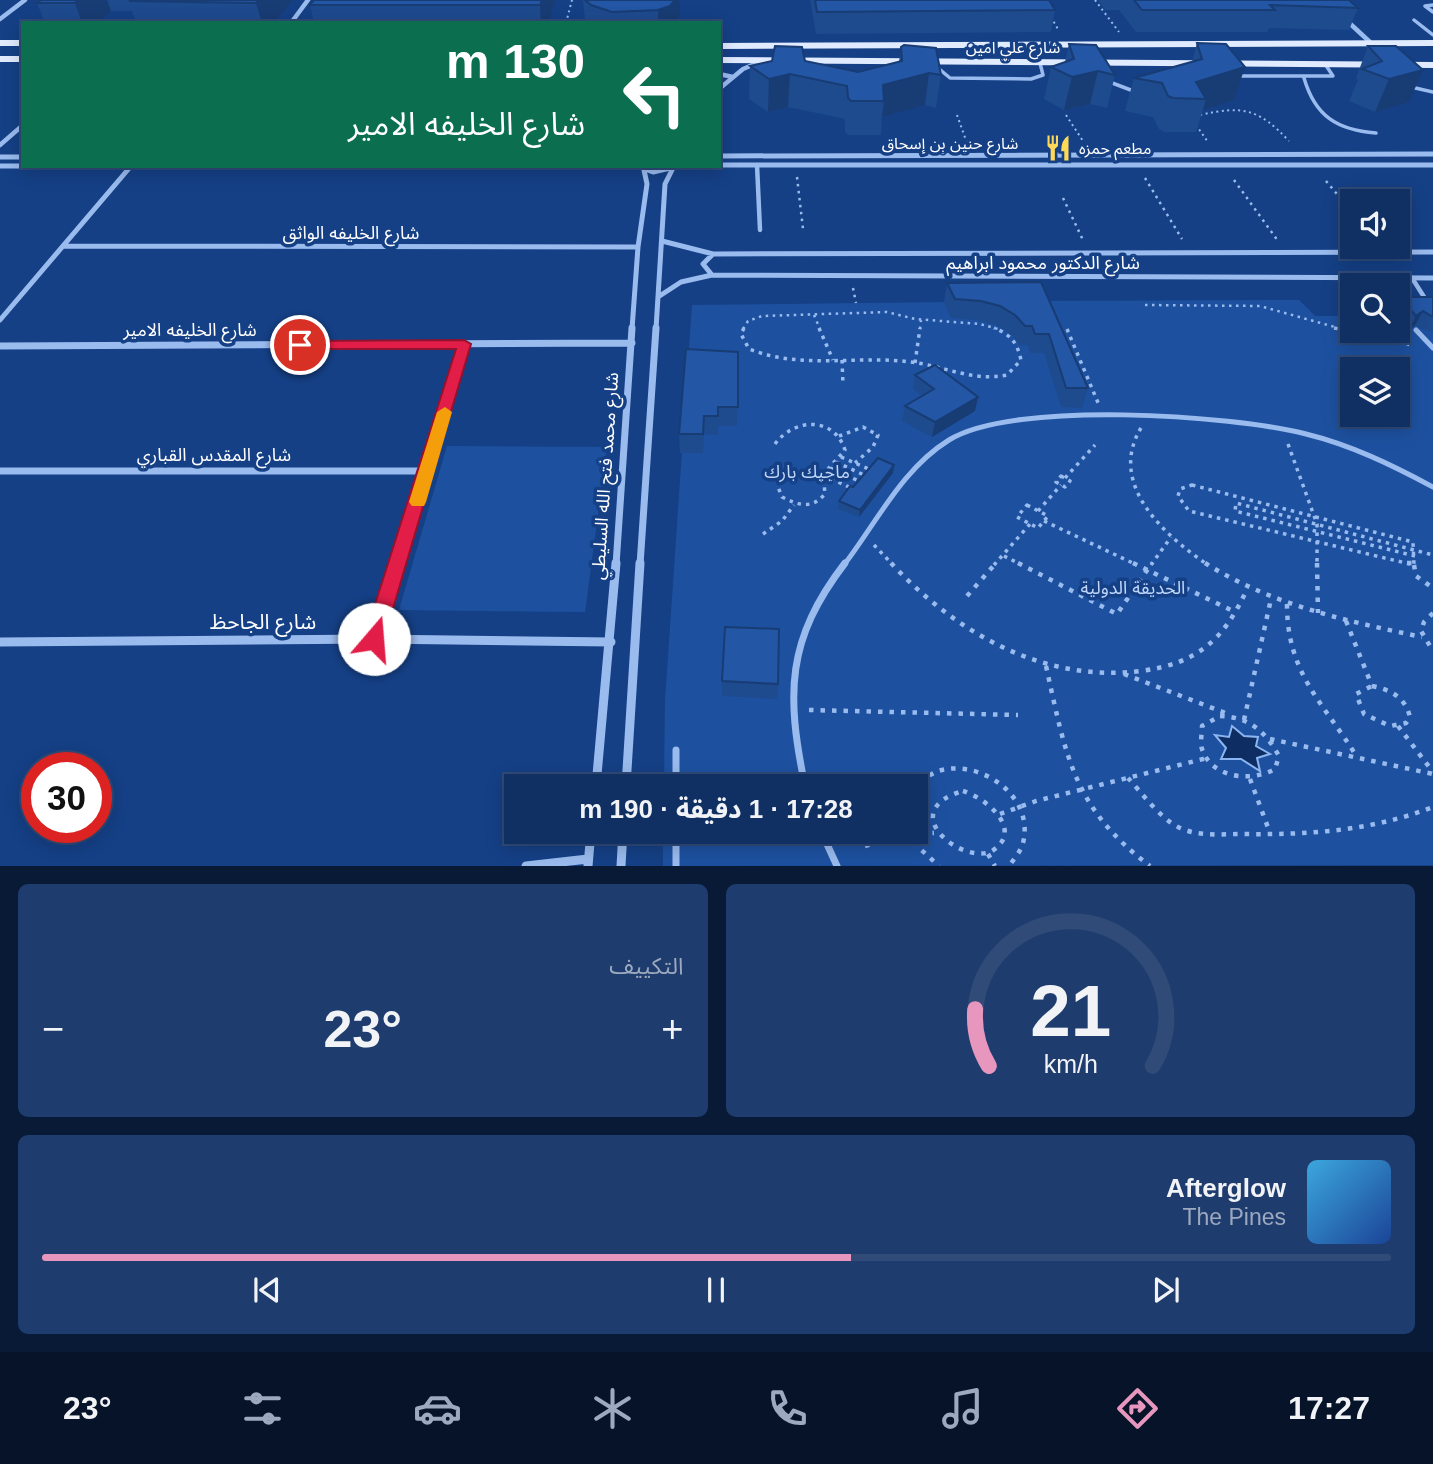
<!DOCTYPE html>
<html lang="ar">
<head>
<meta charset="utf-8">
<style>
  :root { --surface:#103064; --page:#1e3c6d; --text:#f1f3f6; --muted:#9ca9bf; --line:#304b78; --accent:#e797bd }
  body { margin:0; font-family:Helvetica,"Noto Sans Arabic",sans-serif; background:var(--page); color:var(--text); direction:rtl; height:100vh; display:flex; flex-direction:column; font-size:26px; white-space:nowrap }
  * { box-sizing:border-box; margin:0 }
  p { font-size:23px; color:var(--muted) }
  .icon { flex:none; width:38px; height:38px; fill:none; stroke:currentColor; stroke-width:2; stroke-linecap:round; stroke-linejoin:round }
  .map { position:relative; height:866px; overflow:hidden; direction:ltr }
  .sheet { display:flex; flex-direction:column; gap:18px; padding:18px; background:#091a37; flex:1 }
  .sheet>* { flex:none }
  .hud { position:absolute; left:21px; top:21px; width:700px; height:147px; border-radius:0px; box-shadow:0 4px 18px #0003,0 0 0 2px var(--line); direction:rtl; background:#0b6e4f; color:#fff; overflow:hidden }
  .tools { position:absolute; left:1340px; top:189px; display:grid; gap:14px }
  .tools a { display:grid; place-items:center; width:70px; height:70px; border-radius:0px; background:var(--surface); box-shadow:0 4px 18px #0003,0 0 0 2px var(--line); font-size:35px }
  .speed { position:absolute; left:21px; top:752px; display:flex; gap:14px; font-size:35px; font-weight:700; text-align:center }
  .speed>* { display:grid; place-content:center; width:91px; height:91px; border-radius:50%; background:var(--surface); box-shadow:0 4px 18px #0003,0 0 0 2px var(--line); line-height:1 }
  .speed .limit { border:10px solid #d22; background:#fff; color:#111 }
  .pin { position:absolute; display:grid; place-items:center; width:60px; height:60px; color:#fff; margin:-30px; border:4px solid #fff; border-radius:50%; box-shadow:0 2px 7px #0007 }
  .me { position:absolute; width:77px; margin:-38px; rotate:18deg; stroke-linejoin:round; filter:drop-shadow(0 0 5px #0008) }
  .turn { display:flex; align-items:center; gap:24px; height:147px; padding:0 21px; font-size:32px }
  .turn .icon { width:91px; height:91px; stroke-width:2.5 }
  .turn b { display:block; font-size:49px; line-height:60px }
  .big { font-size:52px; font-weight:700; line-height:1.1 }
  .sheet .widget { flex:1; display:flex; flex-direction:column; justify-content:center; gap:10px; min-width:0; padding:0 24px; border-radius:10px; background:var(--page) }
  .sheet .dial { align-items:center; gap:0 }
  .dial svg { height:182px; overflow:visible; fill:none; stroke:var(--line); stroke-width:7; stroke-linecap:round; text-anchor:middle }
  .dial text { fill:var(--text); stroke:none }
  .song { display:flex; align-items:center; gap:21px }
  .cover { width:84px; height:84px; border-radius:10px; background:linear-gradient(135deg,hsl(200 70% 55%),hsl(220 70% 35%)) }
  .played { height:7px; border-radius:4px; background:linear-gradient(90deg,var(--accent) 60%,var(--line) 60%) }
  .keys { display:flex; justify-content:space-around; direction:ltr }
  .heat { display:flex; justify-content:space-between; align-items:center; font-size:38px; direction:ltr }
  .sheet .tiles { flex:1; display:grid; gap:18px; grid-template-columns:1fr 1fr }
  .widget:last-child { grid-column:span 2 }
  .trip { position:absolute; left:504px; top:774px; width:424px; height:70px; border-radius:0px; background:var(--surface); box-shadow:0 4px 18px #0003,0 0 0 2px var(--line); font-weight:700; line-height:70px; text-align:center; direction:rtl }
  .tab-bar { display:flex; height:112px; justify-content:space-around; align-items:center; background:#061328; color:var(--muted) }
  .tab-bar .icon { width:49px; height:49px }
  .tab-bar .on { color:var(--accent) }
  .tab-bar b { font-size:32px; color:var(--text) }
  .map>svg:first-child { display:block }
</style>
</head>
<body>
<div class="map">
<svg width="1433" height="866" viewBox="0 0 1433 866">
  <rect width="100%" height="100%" fill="#154086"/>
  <path fill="#1d51a0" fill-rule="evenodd" d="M1299 300 1315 316H1353V331H1398V311H1433V865L663 866V831H915V786H664L665 701 692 305 1037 301 1057 320 1050 301ZM1353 369H1398V415H1353Z
    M447 446 607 447 585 612 399 610Z"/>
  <path fill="#0d2d63" stroke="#8bb5f1" stroke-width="2" d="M1232 726 1244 736 1258 737 1256 746 1270 754 1257 758 1260 771 1241 759H1221L1226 748 1215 735 1229 737Z"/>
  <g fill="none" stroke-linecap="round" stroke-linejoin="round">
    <path stroke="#9abbee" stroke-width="2" stroke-dasharray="2 3.5" stroke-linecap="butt" d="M1095 0 1119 32
      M1051 17 1059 31
      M566 23 572 0
      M957 115 967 143
      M1066 115 1083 141
      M1200 115C1243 105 1259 109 1289 141
      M1196 125 1208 142"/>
    <path stroke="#9abbee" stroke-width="2.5" stroke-dasharray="2.5 4.5" stroke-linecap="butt" d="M797 177 803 229
      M1145 178 1182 239
      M1234 180 1278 241
      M1326 181 1353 213
      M1063 198 1083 240
      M853 288 856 303
      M1145 305 1260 306 1342 329
      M814 315 820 329
      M743 329 748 321 762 316 887 312 915 319 980 324 998 329
      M920 329 921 320
      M1351 329 1353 322"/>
    <path stroke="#9abbee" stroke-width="3.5" stroke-dasharray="3.5 5" stroke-linecap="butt" d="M744 328 741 334 749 349C802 370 856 355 911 362 945 366 972 382 1007 375L1021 360C1017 342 1011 335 994 328
      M819 328 833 360
      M1334 328 1350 331
      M1351 328 1350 331C1362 341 1375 345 1390 338L1388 331
      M1067 329 1099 405
      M1390 338 1411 345
      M842 360 843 385
      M915 363 920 328
      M1141 428C1107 484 1164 535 1208 565
      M839 436 863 427 878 435 873 447 855 463
      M775 444C794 418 834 416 845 450L819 479
      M1288 444 1317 524V565
      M841 457 871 470
      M836 462 866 476
      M830 468 861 482
      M805 474 824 483 825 494C811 510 799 505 782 497L778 487C784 476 793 473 805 474Z
      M823 475 851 488
      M1061 476 1070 481 1065 487 1056 482Z
      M1065 478 1095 445
      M1192 485 1413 542 1414 565 1189 511 1178 496 1180 489Z
      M1027 505 1048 516 1038 528 1017 517Z
      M1038 511 1061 485
      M1044 521 1137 565
      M763 534 782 521 794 505
      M874 545 893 565
      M1004 556 1022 565
      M1415 556 1235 511 1236 503 1433 555
      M994 565 1030 524
      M1151 565 1171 537"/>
    <path stroke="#9abbee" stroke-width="4.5" stroke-dasharray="4.5 7" stroke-linecap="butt" d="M891 563C955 632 1043 683 1140 671 1197 664 1224 640 1247 589
      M1018 563 1117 614 1152 563
      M1133 563 1235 612
      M1205 563C1272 605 1346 621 1422 637
      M1317 563 1318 613
      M1407 563H1414
      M1414 565 1416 576 1433 588
      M967 596 996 563
      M1287 604C1287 674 1323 702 1357 757
      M1433 613 1424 622 1421 631 1433 651
      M1346 621 1372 686
      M1046 666C1066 756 1073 808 1150 866
      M1124 674 1228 714
      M1372 686C1391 690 1405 697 1410 717L1406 723 1390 726 1364 714 1356 694Z
      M809 710 1018 715
      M1220 716C1249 717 1265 731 1279 756L1275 769C1252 782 1212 779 1202 749 1200 743 1202 733 1202 726Z
      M1244 720 1271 599
      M1398 726 1433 772
      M1270 739 1433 774
      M901 777 915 786C922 781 930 774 938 771 980 758 1035 796 1023 843 1021 851 1014 859 1009 866
      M1128 778C1142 793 1160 818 1178 827 1198 837 1220 834 1242 834 1308 835 1371 831 1433 807
      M1250 779 1270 833
      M963 791C986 798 1025 830 992 851 963 866 893 811 963 791Z
      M1000 814 1036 801 1207 758
      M910 831 918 847 939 866
      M865 846 911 834 934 833
      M988 854 995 866"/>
    <path stroke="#9abbee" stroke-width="3.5" d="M1433 5 1425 6 1433 12
      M1414 20 1433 35
      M938 68 950 78 1031 79 1043 75 1040 63
      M1236 76H1333L1325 64
      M1304 78C1315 116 1337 130 1376 133
      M1107 81 1136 92
      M1411 87 1433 92"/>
    <path stroke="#9abbee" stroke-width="4.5" d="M757 165 760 230
      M1357 278 1370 285
      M1412 278 1433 311"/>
    <path stroke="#9abbee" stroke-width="5" d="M1416 330 1433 348
      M844 565C877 522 902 469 949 440 1014 400 1231 415 1306 434 1351 445 1392 465 1433 487"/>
    <path stroke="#9abbee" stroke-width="7" d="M676 750V786
      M805 786C786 694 786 640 845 563
      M676 831V866
      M821 831 837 866"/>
    <path stroke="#9abbee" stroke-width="4.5" d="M0 19 25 0
      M1345 19 1371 43
      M291 23 308 0
      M719 74 733 77
      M719 89 743 69 764 60
      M0 145 23 125"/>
    <path stroke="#9abbee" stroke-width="5" d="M719 156 1433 154
      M0 157H23
      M719 165H1433
      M0 166H23
      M637 166 653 172 679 166
      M662 241 713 254 1433 252
      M64 246 638 247
      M712 255 703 264 712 275
      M658 297 681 282 712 275 1433 278
      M0 320 131 166
      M632 329 638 247 647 184 644 170
      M656 329 665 184 672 170"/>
    <path stroke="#9abbee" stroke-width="7" d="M0 346 632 343
      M0 471H428
      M397 565 464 344
      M616 565 632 328
      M640 565 656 328"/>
    <path stroke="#9abbee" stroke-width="9" d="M374 639 397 563
      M0 642 374 639 611 642
      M596 786 616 563
      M626 786 640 563
      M526 866 588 859
      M588 866 591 831
      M621 866 623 831"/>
    <path fill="#e1ebff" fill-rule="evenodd" d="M0 40H23V46H0Z
      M1433 40V46L719 49V43Z
      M0 56H23V62H0Z
      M719 57 1433 62V68L719 63Z"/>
  </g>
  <path fill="#1e4a8e" d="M41 0H293L274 23H136L132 11H111L98 23H45L37 3Z
    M314 0H556L548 23H314L310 5Z
    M583 0H680V16L674 23H588L585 20Z
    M810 0H1049L1055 10 1051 32 816 34Z
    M1098 0H1349L1358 8 1349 30 1269 28 1267 32H1136L1119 10H1105Z
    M1197 43 1234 100 1203 110 1196 132H1164L1159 129 1153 117 1125 111 1134 78 1192 62Z
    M1069 44 1115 75 1107 108 1090 104 1064 110 1044 99 1051 67 1065 62Z
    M1368 46H1396L1409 102 1375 112 1349 101 1358 80 1356 78Z
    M901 47 941 75 936 108 925 105 882 117 881 135H848L845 132V119L788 107 768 112 749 99 750 66 805 61 858 72 899 62Z
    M1041 282 1088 388 1082 408 1061 407 1044 353H1030L1028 345H1020L1011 334 996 325 977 320 951 318 944 302 947 283Z
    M1401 297H1433V331L1424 330 1415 325 1409 330 1398 317V301Z
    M738 352 737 426H718V435L704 434 703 453H680L679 434Z
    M915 375 975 411 932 437 902 421 905 406 922 396 913 389Z
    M894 465 893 473 859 517 838 509 839 501 853 487Z
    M722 681 778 684 777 699 722 696Z"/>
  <path fill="#183c74" d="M78 0H107L111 11 98 23H82L75 3Z
    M259 0H293L274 23H262L256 3Z
    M542 0H556L548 23H541L540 5Z
    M675 0H680V16L674 23H658V10Z
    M1245 67 1234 100 1203 110 1206 99 1196 82Z
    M1423 70 1409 102 1375 112 1389 79Z
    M1098 71 1090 104 1064 110 1072 77Z
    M929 73 925 105 882 117 884 101 883 85Z
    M790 74 788 107 768 112 769 79Z
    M1423 311 1415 325 1409 330 1416 316Z
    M978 397 975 411 932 437 935 422Z
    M894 465 893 473 859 517 860 510Z"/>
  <path fill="#2356a5" stroke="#183c74" stroke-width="2" d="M41 0H78L75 3H37Z
    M131 0H259L256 3 129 1Z
    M314 0H542L540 5H310Z
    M585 0H675L670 6 658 10 612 12 591 5Z
    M815 0H1049L1055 10 817 12Z
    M1134 0H1349L1358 8 1270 5 1275 10H1142Z
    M1197 43 1226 44 1245 67 1196 82 1206 99 1173 98 1168 96 1162 83 1134 78 1202 59Z
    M1069 44 1096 45 1115 75 1098 71 1072 77 1051 67 1074 59Z
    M904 45 936 48 941 75 929 73 883 85 884 101H851L848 98 847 86 790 74 769 79 750 66 772 61 775 46 802 47 805 61 858 72 902 61 901 47Z
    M1368 46H1396L1423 70 1389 79 1362 69 1382 61Z
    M1041 282 1088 388H1066L1049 334H1035L1032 326H1025L1015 315 1000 306 981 301 955 299 947 283Z
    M1401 297H1433V316H1431L1423 311 1416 316Z
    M686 349 738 352V407H718V416H704L703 434H679Z
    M935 365 978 397 935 422 905 406 934 389 915 375Z
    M878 458 894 465 860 510 839 501 850 486 853 487Z
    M725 627 779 629 778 684 722 681Z"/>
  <path fill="#e11d48" stroke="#92132f" stroke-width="2" d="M464 340 471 344 384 639 381 644H367L364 639 456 349H300L293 345 300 341Z"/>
  <path fill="#f59e0b" d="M445 407 452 412 426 502 424 506H412L409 502 437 412Z"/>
  <defs>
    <g id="restaurant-bare" transform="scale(2.1)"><path d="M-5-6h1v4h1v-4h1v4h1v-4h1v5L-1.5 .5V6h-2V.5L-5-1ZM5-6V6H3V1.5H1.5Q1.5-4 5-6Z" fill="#ffd857" stroke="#154086" stroke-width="2.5" paint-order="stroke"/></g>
  </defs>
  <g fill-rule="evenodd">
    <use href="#restaurant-bare" x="1058" y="148"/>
  </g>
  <g text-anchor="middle" stroke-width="7" stroke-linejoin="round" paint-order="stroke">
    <g font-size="16" fill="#fff" stroke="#154086">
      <text x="1013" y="53">شارع علي امين</text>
      <text x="950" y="149">شارع حنين بن إسحاق</text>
    </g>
    <g font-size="16" fill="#fff" stroke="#154086" text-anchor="start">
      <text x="1079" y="154">مطعم حمزه</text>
    </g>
    <g font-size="18" fill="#fff" stroke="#154086">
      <text x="351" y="239">شارع الخليفه الواثق</text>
      <text x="1043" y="269">شارع الدكتور محمود ابراهيم</text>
      <text x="190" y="336">شارع الخليفه الامير</text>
      <text x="214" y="461">شارع المقدس القباري</text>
      <text transform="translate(605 476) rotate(-86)" y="6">شارع محمد فتح الله السليطي</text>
    </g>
    <g font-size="18" fill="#bfd7fa" stroke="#154086">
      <text x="807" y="478">ماجيك بارك</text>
      <text x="1133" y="594">الحديقة الدولية</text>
    </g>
    <g font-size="21" fill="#fff" stroke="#154086">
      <text x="263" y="629">شارع الجاحظ</text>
    </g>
  </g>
</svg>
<div class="tools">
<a><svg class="icon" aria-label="sound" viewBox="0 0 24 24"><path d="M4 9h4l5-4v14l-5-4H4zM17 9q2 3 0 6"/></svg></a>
<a><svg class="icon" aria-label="search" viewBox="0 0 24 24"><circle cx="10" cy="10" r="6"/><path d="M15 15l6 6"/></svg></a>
<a><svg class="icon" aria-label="layers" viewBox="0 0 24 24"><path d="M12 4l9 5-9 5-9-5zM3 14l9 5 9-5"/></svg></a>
</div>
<div class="speed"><div class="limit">30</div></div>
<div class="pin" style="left:300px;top:345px;background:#d93025"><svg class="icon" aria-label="arrive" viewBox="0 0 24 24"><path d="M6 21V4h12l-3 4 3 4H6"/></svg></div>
<svg class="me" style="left:374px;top:639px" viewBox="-20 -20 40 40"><circle r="19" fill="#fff"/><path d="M0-13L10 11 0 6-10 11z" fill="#e11d48"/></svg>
<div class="trip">17:28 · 1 دقيقة · 190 m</div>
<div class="hud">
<div class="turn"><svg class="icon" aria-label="left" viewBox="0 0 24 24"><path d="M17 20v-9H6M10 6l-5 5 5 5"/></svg><div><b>130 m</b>شارع الخليفه الامير</div></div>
</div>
</div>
<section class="sheet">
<div class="tiles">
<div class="widget dial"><svg viewBox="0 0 100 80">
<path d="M14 69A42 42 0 1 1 86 69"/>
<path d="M14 69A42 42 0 0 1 8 44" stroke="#e797bd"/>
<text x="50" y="56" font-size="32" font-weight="700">21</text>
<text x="50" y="72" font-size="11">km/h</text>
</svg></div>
<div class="widget"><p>التكييف</p>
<div class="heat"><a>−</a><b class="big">23°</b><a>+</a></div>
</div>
<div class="widget">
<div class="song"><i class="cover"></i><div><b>Afterglow</b><p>The Pines</p></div></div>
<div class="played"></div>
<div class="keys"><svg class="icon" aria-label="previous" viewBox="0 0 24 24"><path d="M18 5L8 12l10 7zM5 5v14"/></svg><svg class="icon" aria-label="pause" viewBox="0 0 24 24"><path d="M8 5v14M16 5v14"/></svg><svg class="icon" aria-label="next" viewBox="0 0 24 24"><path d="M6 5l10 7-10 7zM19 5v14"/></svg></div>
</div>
</div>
</section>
<nav class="tab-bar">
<b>17:27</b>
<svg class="icon on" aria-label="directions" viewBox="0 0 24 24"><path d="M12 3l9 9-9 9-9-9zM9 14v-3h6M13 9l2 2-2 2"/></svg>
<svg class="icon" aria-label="music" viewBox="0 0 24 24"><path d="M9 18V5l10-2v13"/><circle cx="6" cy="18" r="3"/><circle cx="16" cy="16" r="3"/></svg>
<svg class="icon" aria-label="phone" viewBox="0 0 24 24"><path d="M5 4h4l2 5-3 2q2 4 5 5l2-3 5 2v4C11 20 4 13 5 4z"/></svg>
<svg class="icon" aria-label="climate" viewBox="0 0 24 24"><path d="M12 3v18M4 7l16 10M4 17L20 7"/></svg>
<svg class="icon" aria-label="car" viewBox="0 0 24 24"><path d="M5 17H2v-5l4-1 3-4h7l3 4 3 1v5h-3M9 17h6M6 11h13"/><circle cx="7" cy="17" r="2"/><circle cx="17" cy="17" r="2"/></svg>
<svg class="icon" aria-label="filters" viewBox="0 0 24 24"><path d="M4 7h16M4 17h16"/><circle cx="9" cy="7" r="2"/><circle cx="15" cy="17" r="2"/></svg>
<b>23°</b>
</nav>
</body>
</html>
